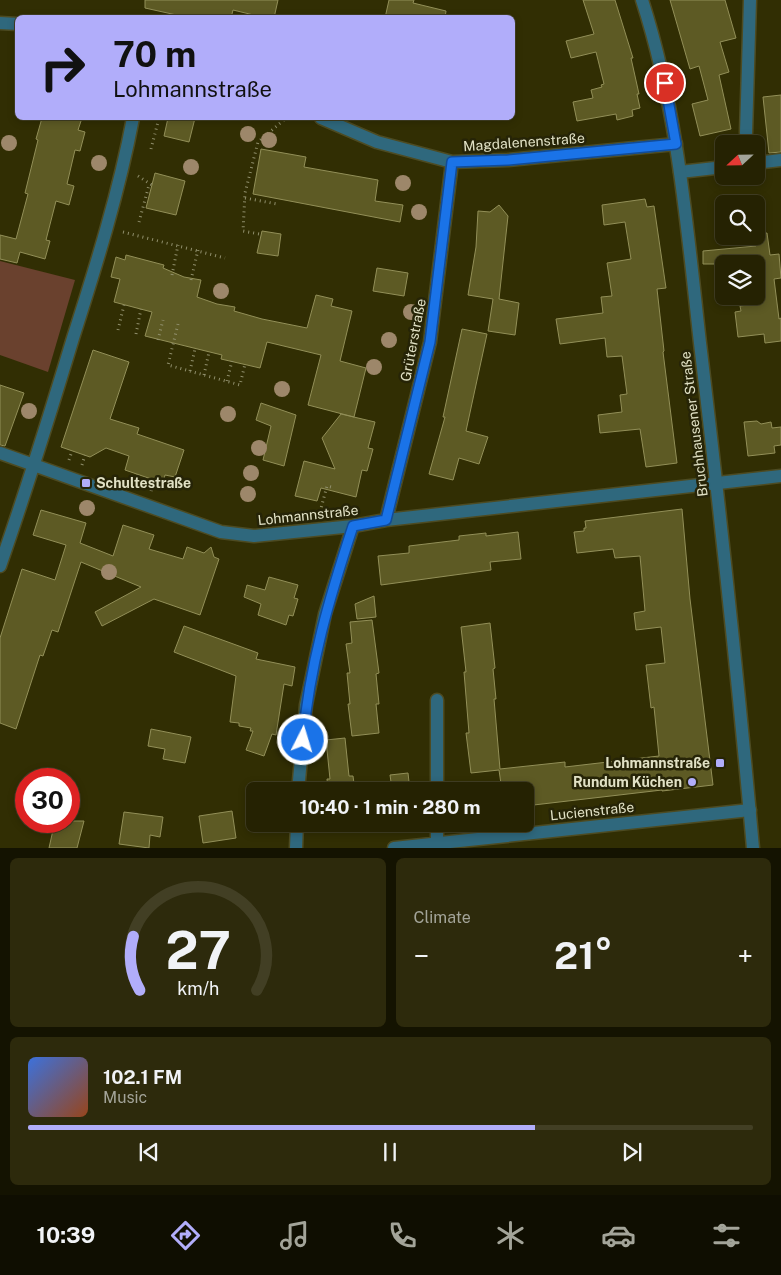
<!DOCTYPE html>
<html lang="en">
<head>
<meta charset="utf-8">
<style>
  :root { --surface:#252202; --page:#2d2a0c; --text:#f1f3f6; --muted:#a3a499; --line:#423f24; --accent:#b1adfa }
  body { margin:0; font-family:"Public Sans",sans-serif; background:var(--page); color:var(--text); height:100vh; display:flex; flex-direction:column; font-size:19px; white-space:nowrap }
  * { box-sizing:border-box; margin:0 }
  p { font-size:16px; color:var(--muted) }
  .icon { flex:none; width:28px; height:28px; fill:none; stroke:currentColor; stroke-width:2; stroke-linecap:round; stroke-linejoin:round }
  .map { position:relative; height:848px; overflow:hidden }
  .side { display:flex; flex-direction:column; gap:10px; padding:10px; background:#141301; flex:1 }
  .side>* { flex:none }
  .hud { position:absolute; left:15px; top:15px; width:500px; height:105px; border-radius:8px; box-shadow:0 2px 8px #0003,0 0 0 1px var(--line); background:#b1adfa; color:#111; overflow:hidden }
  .needle { width:32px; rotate:248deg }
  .fabs { position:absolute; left:715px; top:135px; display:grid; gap:10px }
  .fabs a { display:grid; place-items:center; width:50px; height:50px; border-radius:8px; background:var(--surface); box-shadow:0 2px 8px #0003,0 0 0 1px var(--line); font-size:25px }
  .speed { position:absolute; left:15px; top:768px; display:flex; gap:10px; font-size:25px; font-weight:700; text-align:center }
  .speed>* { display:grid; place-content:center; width:65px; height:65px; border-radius:50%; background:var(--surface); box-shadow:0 2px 8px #0003,0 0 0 1px var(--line); line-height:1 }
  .speed .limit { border:8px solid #d22; background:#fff; color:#111 }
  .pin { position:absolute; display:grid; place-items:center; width:42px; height:42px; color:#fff; margin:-21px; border:2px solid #fff; border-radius:50%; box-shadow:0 1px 5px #0007 }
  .me { position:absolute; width:55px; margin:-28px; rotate:5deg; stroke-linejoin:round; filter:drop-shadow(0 0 4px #0008) }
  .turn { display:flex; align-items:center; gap:18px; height:105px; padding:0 15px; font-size:22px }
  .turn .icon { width:65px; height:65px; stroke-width:2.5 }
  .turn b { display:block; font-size:35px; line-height:42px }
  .big { font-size:38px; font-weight:700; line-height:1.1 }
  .side .tile { flex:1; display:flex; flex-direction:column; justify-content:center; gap:8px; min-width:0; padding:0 18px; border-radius:8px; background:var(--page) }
  .side .dial { align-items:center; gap:0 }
  .dial svg { height:130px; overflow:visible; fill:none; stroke:var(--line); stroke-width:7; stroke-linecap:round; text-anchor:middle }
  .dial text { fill:var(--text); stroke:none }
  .song { display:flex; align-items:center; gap:15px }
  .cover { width:60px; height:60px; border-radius:8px; background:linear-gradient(135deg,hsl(220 70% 55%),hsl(20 70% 35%)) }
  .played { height:5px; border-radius:2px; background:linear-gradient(90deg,var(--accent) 70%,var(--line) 70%) }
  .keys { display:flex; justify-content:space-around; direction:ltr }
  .heat { display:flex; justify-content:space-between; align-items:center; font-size:28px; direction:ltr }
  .side .tiles { flex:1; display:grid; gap:10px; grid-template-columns:1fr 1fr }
  .tile:last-child { grid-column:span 2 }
  .trip { position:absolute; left:246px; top:782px; width:288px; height:50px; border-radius:8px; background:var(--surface); box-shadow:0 2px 8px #0003,0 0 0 1px var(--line); font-weight:700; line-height:50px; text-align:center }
  .dock { display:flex; height:80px; justify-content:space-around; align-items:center; background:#0f0e01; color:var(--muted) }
  .dock .icon { width:35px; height:35px }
  .dock .active { color:var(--accent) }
  .dock b { font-size:22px; color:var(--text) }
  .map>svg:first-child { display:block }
</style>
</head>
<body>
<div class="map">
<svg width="781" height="848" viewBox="0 0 781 848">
  <rect width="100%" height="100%" fill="#312e03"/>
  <path fill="#6a412e" d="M0 261 75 280 48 372 0 355Z"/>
  <path fill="#5d5a24" stroke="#928f58" d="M145 0H278L274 18H266L233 10 231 18H190L145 8Z
    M389 0H414L413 3 446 11 445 18H385Z
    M583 0H615L633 58H631L639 94H637L640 108 632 110 633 116 617 120 616 114 577 121 573 102 593 98 591 90 602 87 601 85 604 84 596 52 571 58 566 41 594 34Z
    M670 0H725L736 38 720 42 729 72 719 75 731 129 700 136 692 104 708 100 699 66 690 69Z
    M781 95V152L769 153 763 97Z
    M42 118H82L78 130 85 132 80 151 75 150 67 184 74 186 69 205 56 201 46 240 50 241 45 259 20 252 17 263 0 259V235L16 239 28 194 25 193 38 140 36 139Z
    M168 118H195L189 142 164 136Z
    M261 149 306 157 304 167 378 180 375 201 403 205 400 222 253 194Z
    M155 173 185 181 176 215 146 208Z
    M645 199 647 207 654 206 666 288 657 289 664 351 663 352 677 463 646 467 640 429 600 433 598 415 622 412 620 395 627 394 622 356 607 357 605 338 560 344 556 319 603 313 601 297 612 296 607 263 631 259 625 222 604 225 602 205Z
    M499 205 508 216 499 299 519 303 515 335 488 331 493 299 468 295 476 247 478 211 490 212Z
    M262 231 281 234 278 256 257 253Z
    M767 233 770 255 779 254 781 278 774 279 779 319 781 318V341L765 343 764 334 738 337 735 312 741 311 740 306 756 304V264H703V251L756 246V234Z
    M126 255 164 265 163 268 184 277 201 280 197 297 217 304 235 307 234 311 262 319 307 328 316 295 333 299 331 306 352 311 340 361 366 368 354 417 308 405 321 355 267 342 260 368 221 359 222 355 145 336 152 312 114 302 120 279 111 277 116 257 125 260Z
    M377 268 408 273 404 296 373 291Z
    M462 329 487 334 466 431 488 437 479 464 459 458 453 480 429 474 445 417H443Z
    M93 350 129 362 110 419 139 428 137 434 184 450 175 477 165 475 163 483 125 470 129 456 106 448 90 457 61 447Z
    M0 385 24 393 5 446 0 445Z
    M261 403 296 415 284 466 263 460 271 426 256 420Z
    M341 414 375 422 368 448 373 449 367 471 362 470 356 497 321 488 317 501 295 496 304 461 335 469 322 438Z
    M757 421 761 424 771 422 772 428 781 427V445L774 446 775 453 748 456 744 422Z
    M682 509 690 599 713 785 662 791V790L525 806V791H502L499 770 471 773 466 733H469L464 672H466L461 627 490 623 495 668 493 669 496 699H494L500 769 565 762V767L659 756 654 707 651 708 646 665 665 663 661 627 636 630 634 613 645 611 640 556 615 558 613 549 577 553 574 532 584 531V528H586L585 521Z
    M41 510 86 523 80 543 113 556 123 525 154 535 149 549 183 559 187 547 204 553 211 547 214 557 219 559 200 615 154 599 102 626 95 612 141 587 81 562 58 632 52 630 43 656 40 655 16 729 0 723V638L22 569 55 580 66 545 33 535Z
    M518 532 521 559 490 562 491 570 381 585 378 556 409 553V546L459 540V536L486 533V536Z
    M269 577 298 585 294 598 298 599 293 616 289 615 286 625 258 615 261 604 244 597 247 585 265 590Z
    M374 596 376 617 357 619 355 604Z
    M372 620 379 673 376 674 379 704H376L379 733 352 736 348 704H350L347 673H350L346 644 352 643 350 622Z
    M184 626 258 653 256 659 295 667 292 686 284 684 276 735 272 734 264 756 246 750 253 731H250L251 728 239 726V723L230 722 236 676 174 652Z
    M151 729 191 737 185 763 163 759 165 749 148 746Z
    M345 738 349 776H353L355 791H328L327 779H330L326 740Z
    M408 773 410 791H372L392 789 390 775Z
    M232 811 236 838 203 843 199 816Z
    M124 812 163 817 160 837 150 835 149 848 119 844Z
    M55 821H84L77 848H49Z"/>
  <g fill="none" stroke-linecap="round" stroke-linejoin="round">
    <g stroke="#4d4b22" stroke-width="15">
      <path id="minor" d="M0 23 18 24
        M321 118 377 142 452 162 508 160 676 144
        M746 133 750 0
        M756 163 781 160
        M680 172 724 167
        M0 453 221 532 254 536 353 526 386 520 781 476
        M386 520 430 342 452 162
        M0 566C26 491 50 414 73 338 96 266 119 192 133 118
        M298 791 306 705 325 614 353 526
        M437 791V700
        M437 843V824
        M296 848 297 824
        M394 848 750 810"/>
    </g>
    <g stroke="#4d4b22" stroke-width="15">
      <path id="tertiary" d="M642 0C678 111 687 228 700 343 720 511 738 679 753 848"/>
    </g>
    <path stroke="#908f6c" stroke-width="3" stroke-dasharray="1 4" stroke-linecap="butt" d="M151 149 159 118
      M138 176 152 185
      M245 198 277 204
      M139 222 149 185
      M123 232 225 258
      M259 234 243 231 245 193 258 142 286 118
      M172 275 178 245
      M191 280 198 250
      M178 324 168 365 240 385 245 364
      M118 330 124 305
      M136 334 141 309
      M158 340 163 320
      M190 371 195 349
      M204 375 209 352
      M227 381 232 361
      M69 460 72 451
      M82 465 85 455
      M135 485 138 475
      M151 491 154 480
      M320 512 327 486 331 487"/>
    <use href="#minor" stroke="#2f687d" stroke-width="12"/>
    <use href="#tertiary" stroke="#2f687d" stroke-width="12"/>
  </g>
  <g fill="#9d876a">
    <circle cx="248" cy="134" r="8"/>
    <circle cx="269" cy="140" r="8"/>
    <circle cx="9" cy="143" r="8"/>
    <circle cx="99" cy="163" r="8"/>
    <circle cx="191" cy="167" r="8"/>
    <circle cx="403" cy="183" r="8"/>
    <circle cx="419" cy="212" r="8"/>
    <circle cx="221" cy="291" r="8"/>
    <circle cx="411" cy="312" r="8"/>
    <circle cx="389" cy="340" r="8"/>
    <circle cx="374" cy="367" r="8"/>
    <circle cx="282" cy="389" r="8"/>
    <circle cx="29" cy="411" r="8"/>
    <circle cx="228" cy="414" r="8"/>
    <circle cx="259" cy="448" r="8"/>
    <circle cx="251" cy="473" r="8"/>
    <circle cx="248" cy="494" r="8"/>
    <circle cx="87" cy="508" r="8"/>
    <circle cx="109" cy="572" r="8"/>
  </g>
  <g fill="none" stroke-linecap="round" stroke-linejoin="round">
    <g stroke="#114b97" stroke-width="12">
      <path id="route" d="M303 740C309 666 330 596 353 526L386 520 430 342 452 162 508 160 676 144 665 83"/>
    </g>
    <use href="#route" stroke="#1a73e8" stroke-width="9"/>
  </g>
  <g fill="#b1adfa" stroke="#262407" stroke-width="2">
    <rect x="81" y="478" width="10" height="10" rx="2.5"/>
    <rect x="715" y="758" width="10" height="10" rx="2.5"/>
    <circle cx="692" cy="782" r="5"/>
  </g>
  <g text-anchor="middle" stroke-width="5" stroke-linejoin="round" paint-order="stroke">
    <g font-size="14" fill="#e1e1c5" stroke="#262407">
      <text transform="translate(524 142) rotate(-4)" y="5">Magdalenenstraße</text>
      <text transform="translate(413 340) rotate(-79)" y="5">Grüterstraße</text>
      <text transform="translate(694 424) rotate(-97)" y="5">Bruchhausener Straße</text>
      <text transform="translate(308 515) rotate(-6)" y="5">Lohmannstraße</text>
      <text transform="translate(592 811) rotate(-6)" y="5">Lucienstraße</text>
    </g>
    <g font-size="14" font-weight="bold" fill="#e1e1c5" stroke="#262407" text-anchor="end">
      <text x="96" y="488" text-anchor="start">Schultestraße</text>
      <text x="710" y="768">Lohmannstraße</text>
      <text x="682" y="787">Rundum Küchen</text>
    </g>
  </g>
</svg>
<div class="fabs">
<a><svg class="needle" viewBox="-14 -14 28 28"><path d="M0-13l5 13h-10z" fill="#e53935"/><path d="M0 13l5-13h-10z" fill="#a3a499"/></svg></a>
<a><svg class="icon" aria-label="search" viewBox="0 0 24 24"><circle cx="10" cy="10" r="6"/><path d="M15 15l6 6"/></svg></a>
<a><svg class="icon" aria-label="layers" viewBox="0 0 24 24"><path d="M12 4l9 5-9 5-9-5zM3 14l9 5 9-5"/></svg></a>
</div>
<div class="speed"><div class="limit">30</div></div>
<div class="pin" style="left:665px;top:83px;background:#d93025"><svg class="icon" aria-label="arrive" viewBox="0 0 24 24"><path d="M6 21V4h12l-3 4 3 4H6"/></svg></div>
<svg class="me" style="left:303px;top:740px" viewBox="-20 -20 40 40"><circle r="17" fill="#1a73e8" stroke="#fff" stroke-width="3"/><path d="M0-11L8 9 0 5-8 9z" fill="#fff"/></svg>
<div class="trip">10:40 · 1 min · 280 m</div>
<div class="hud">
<div class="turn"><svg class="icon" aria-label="right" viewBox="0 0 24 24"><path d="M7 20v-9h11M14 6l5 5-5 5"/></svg><div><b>70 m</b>Lohmannstraße</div></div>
</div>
</div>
<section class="side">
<div class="tiles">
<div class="tile dial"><svg viewBox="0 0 100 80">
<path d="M14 69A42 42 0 1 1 86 69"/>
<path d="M14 69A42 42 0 0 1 10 36" stroke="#b1adfa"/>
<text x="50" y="56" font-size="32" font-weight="700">27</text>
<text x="50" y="72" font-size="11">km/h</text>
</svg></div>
<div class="tile"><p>Climate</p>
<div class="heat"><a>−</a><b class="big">21°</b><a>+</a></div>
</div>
<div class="tile">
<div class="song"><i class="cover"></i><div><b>102.1 FM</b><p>Music</p></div></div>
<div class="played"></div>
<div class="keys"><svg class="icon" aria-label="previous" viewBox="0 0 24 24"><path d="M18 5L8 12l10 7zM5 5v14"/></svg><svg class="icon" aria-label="pause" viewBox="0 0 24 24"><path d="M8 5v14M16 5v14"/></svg><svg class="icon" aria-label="next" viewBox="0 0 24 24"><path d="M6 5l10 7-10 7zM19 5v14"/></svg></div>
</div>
</div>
</section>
<nav class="dock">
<b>10:39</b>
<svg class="icon active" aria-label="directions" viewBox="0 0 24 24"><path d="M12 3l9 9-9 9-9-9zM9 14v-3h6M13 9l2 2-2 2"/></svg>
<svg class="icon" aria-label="music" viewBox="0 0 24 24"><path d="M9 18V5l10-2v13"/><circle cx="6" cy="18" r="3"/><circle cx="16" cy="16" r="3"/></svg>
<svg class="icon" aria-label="phone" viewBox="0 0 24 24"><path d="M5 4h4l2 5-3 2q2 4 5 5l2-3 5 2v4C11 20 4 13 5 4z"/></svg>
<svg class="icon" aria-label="climate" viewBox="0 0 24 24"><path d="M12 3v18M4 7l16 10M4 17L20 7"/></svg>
<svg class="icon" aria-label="car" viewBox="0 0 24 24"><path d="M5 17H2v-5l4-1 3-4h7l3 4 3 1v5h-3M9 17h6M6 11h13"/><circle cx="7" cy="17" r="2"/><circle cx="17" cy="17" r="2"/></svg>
<svg class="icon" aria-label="filters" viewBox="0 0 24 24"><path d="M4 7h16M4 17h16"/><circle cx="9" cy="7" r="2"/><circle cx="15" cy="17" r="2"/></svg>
</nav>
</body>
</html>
